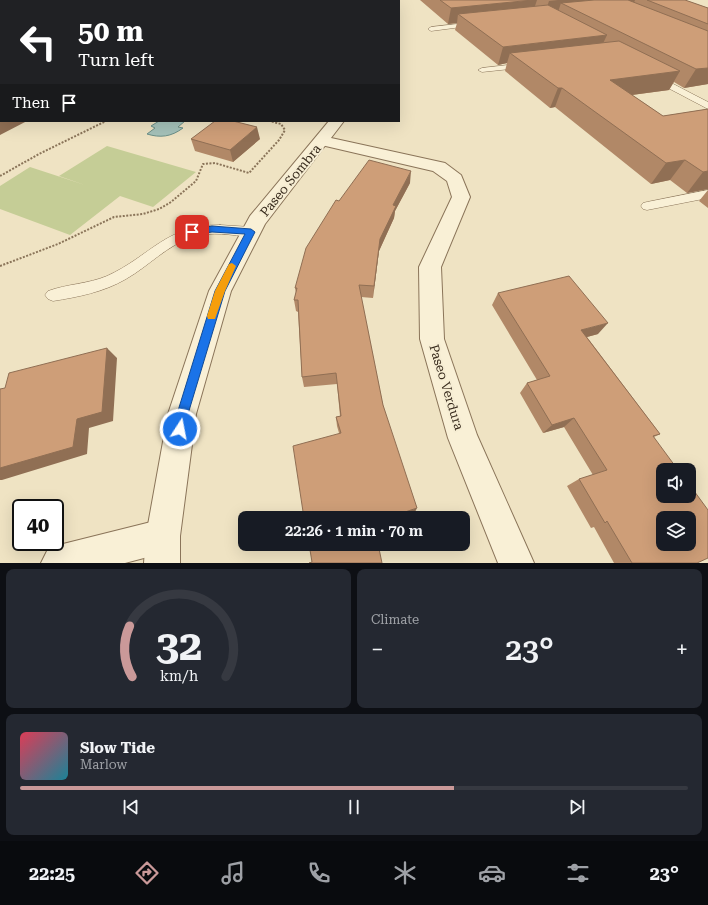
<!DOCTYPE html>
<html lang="en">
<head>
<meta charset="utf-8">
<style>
  :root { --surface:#171b24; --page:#242831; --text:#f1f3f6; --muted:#9ea1a6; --line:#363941; --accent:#ca9999 }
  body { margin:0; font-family:"Roboto Serif",serif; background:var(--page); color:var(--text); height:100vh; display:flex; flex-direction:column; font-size:15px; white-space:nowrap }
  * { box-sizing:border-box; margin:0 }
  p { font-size:13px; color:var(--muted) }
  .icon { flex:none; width:22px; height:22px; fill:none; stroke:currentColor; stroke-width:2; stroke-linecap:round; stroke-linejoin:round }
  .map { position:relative; height:563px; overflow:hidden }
  .sheet { display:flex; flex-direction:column; gap:6px; padding:6px; background:#0d0f14; flex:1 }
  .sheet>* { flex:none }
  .banner { position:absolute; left:0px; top:0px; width:400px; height:122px; box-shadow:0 4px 16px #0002; background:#202124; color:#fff; overflow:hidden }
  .fabs { position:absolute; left:656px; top:463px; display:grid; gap:8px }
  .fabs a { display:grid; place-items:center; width:40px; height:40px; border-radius:8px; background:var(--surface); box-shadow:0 4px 16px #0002; font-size:20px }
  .speed { position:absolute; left:12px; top:499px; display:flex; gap:8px; font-size:20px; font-weight:700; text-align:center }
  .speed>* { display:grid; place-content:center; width:52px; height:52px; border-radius:50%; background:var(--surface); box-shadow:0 4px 16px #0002; line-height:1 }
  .speed .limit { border:2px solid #111; border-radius:6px; background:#fff; color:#111 }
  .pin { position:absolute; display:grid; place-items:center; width:34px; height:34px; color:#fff; margin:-17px; border-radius:8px; box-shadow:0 2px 6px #0006 }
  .me { position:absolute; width:44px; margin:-22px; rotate:11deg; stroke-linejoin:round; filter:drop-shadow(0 0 3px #0008) }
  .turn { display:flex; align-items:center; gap:14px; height:84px; padding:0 12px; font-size:18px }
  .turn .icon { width:52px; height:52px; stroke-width:2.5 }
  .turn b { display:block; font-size:28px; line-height:34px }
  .then { display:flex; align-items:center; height:38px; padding:0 12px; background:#0003; gap:8px; font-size:15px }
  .big { font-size:30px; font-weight:600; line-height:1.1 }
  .sheet .card { flex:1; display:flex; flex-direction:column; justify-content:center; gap:6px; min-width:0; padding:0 14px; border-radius:8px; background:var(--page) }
  .sheet .dial { align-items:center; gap:0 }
  .dial svg { height:104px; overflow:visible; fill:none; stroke:var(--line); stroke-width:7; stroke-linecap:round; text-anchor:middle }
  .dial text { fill:var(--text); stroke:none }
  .song { display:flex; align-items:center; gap:12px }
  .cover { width:48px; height:48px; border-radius:6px; background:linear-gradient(135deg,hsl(350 70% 55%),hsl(190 70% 35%)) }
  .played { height:4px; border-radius:2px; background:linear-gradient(90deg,var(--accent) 65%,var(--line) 65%) }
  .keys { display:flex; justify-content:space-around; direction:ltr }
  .heat { display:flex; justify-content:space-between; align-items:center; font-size:22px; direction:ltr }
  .sheet .tiles { flex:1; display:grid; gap:6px; grid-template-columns:1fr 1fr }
  .card:last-child { grid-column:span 2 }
  .trip { position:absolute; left:238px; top:511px; width:232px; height:40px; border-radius:8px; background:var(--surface); box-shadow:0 4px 16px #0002; font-weight:600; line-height:40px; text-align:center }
  .dock { display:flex; height:64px; justify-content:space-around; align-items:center; background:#090b0e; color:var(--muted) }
  .dock .icon { width:28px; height:28px }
  .dock .on { color:var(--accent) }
  .dock b { font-size:18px; color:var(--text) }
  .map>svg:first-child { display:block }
</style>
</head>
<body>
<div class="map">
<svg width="708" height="563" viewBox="0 0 708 563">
  <rect width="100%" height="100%" fill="#efe3c3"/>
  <path fill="#c5cd96" d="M107 146 196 172 153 207 120 196 70 235 0 209V186L30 167 85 185 59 176Z"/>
  <path fill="#a5c2ba" stroke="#6c9088" d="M159 121H185L178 127 183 128C171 137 160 138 147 134L155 128 151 126Z"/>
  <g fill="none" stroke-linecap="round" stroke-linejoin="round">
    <g stroke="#8a7459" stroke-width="1">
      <path id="service" d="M475 22 478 24 477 25 431 31 428 29 431 27Z
        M526 63H529V67L482 72 478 70 482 68Z
        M654 74 708 102V109L651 79 650 77Z
        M708 190V198L647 210 643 209 641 206 643 203 647 202Z
        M220 225 251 227 256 229 258 232 256 235 251 237C232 235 211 231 193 237 167 245 149 266 126 279 104 292 78 297 53 301L48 299 45 295 48 291C67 284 88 284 107 276 151 256 165 225 220 225Z"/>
    </g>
    <g stroke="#8a7459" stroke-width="2">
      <path id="minor" d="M322 136 445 163 461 175 470 197 441 267 444 339 477 435 534 563H498L448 438 420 339 419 267 452 197 447 181 433 171 317 144 314 141 317 138Z
        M163 519 175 524 180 536 175 548 163 553 125 563H41L47 551 59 545Z"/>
    </g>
    <g stroke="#8a7459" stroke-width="2">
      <path id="tertiary" d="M339 0H348V1H339Z
        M329 121H344L265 224 231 291 196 414 180 536V563H144L146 536 168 414 209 291 250 216Z"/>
    </g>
    <g stroke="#57422e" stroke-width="2">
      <path id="primary" d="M0 19H1V25H0Z"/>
    </g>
    <path stroke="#8a7459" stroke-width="1" stroke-dasharray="1.5 1" stroke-linecap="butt" d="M215 1 221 0"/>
    <path stroke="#8a7459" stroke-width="2" stroke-dasharray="2 1.5" stroke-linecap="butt" d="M0 176 39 154 106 121
      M0 266 58 244 114 217 143 214 159 209 171 202 196 181 203 164 215 163 249 173 279 140 285 130 281 124 270 121"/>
    <use href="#service" fill="#f9f0d6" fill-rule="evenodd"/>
    <use href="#minor" fill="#f9f0d6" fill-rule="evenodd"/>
    <use href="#tertiary" fill="#f9f0d6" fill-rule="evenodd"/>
    <use href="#primary" fill="#f3da9a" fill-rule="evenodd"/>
  </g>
  <path fill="#b18867" d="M420 0H685L708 8V84L684 88 674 82 669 90 632 95 663 116 708 109V189L687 193 670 180 651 184 555 107 550 108 505 71 507 63 498 65 455 30 457 23 448 24Z
    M191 139H260L233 162 195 151Z
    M410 183 395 211 394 218 379 251 373 298 361 297 383 405 414 514 400 518H304L339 433 337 426 336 417 340 416 337 384 304 387 302 377 298 312 296 311 294 300 296 293 295 288 339 201Z
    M708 190V208L699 201Z
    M498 293 598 334 587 337 660 434 654 437 697 563H614L594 527 591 528 567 486 579 479 593 475 564 427 543 433 520 393 527 383 537 380 492 305Z"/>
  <path fill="#906f54" d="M533 0H537L532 15 458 14 457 23 448 24 451 8Z
    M558 0H635L633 5 561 3 558 12 545 13 549 1Z
    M607 35 599 52 510 53 507 63 498 65 503 47Z
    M708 68V84L684 88 696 69Z
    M680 71 669 90 601 99 610 80Z
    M558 88H562L555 107 550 108Z
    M1 118V121H27L0 135V119Z
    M257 127 260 139 233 162 230 150Z
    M685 160 670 180 651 184 666 163Z
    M411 171 410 183 395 211 394 218 379 251 373 298 374 286 380 239 393 205Z
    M708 171V189L687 193 703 172Z
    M608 323 598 334 572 341 581 330Z
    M107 348 117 358 113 421 89 428 87 454 2 480H0V468L77 419Z
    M574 418 564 427 543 433 552 425Z
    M417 508 414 514 400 518H387Z"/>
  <path fill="#ce9e78" stroke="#906f54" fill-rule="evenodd" d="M249 0H303L304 1H242Z
    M440 0H533L451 8Z
    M594 0H628L708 31V68L696 69 561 3Z
    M647 0H685L708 8V24Z
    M548 5 607 35 503 47 458 14Z
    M619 41 680 71 610 80 663 116 708 109V171L703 172 685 160 666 163 562 88H558L510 53Z
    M0 81H1V118L0 119Z
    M215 121H233L257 127 230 150 191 139Z
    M369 160 411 171 393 205 396 206 380 239 374 286 359 285 383 405 417 508 387 518H304L293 446 341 433 336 417 341 416 336 373 302 377 298 300H294L297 288H295L306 248 336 200 339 201Z
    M569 276 608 323 581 330 660 434 653 436 678 470H663V496H689V484L708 510V558L697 563H632L607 521 605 523 579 479 607 470 574 418 552 425 527 383 550 376 498 293ZM663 518H689V544H663Z
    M107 348 102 412 77 419 73 447 0 468V389L5 388 9 373Z
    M309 544H378L382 563H309L312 562Z"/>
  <path fill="#1a73e8" stroke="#114b97" d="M212 226 251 229 255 232 225 291 188 414 184 434 180 435 176 434 174 429 177 414 215 291 245 234 212 232 192 235 188 232 192 230Z"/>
  <path fill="#f59e0b" d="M232 263 236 266 225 291 216 316 215 319H208L207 316 215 291 229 264Z"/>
  <g text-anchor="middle" stroke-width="4" stroke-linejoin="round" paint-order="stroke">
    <g font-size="13" fill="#392c1e" stroke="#f6edd3">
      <text transform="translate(290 180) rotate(-51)" y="5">Paseo Sombra</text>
      <text transform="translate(447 387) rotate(73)" y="5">Paseo Verdura</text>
    </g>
  </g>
</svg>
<div class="fabs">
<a><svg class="icon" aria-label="sound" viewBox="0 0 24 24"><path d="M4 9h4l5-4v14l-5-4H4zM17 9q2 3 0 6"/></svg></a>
<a><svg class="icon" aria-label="layers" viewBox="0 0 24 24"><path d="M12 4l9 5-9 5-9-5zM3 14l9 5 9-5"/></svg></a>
</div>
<div class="speed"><div class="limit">40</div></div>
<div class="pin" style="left:192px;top:232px;background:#d93025"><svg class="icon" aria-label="arrive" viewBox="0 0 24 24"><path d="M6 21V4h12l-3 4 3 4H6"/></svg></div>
<svg class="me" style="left:180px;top:429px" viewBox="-20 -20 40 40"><circle r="17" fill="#1a73e8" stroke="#fff" stroke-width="3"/><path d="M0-11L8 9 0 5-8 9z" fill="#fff"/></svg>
<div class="trip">22:26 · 1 min · 70 m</div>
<div class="banner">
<div class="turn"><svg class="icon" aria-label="left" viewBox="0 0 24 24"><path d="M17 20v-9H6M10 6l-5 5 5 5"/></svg><div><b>50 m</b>Turn left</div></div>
<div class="then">Then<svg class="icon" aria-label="arrive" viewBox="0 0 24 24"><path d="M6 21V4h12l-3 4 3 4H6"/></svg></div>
</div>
</div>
<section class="sheet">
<div class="tiles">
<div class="card dial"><svg viewBox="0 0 100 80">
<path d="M14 69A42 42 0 1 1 86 69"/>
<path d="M14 69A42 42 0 0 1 12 30" stroke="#ca9999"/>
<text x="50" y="56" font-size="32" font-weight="700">32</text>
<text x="50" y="72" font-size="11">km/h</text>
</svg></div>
<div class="card"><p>Climate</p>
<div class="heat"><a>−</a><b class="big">23°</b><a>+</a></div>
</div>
<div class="card">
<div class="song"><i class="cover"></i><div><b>Slow Tide</b><p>Marlow</p></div></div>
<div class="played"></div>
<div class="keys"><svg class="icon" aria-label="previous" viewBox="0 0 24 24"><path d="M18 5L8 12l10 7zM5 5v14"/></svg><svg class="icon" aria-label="pause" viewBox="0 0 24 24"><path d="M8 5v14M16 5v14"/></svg><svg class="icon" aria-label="next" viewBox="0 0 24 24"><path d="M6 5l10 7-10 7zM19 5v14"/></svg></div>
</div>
</div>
</section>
<nav class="dock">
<b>22:25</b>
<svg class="icon on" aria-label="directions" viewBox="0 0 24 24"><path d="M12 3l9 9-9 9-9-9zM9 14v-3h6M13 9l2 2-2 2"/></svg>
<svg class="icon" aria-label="music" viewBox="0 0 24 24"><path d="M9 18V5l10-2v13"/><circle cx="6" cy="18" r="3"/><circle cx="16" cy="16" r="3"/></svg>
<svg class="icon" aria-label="phone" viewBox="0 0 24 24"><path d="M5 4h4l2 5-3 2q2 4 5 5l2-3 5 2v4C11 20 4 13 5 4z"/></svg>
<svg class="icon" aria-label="climate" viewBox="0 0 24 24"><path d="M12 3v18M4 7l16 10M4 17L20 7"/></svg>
<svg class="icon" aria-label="car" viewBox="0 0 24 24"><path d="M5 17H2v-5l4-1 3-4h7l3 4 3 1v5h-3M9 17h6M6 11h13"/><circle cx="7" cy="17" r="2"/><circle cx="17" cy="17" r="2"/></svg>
<svg class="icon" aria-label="filters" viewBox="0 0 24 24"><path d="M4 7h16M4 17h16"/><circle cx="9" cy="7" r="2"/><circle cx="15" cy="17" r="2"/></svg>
<b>23°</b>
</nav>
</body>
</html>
